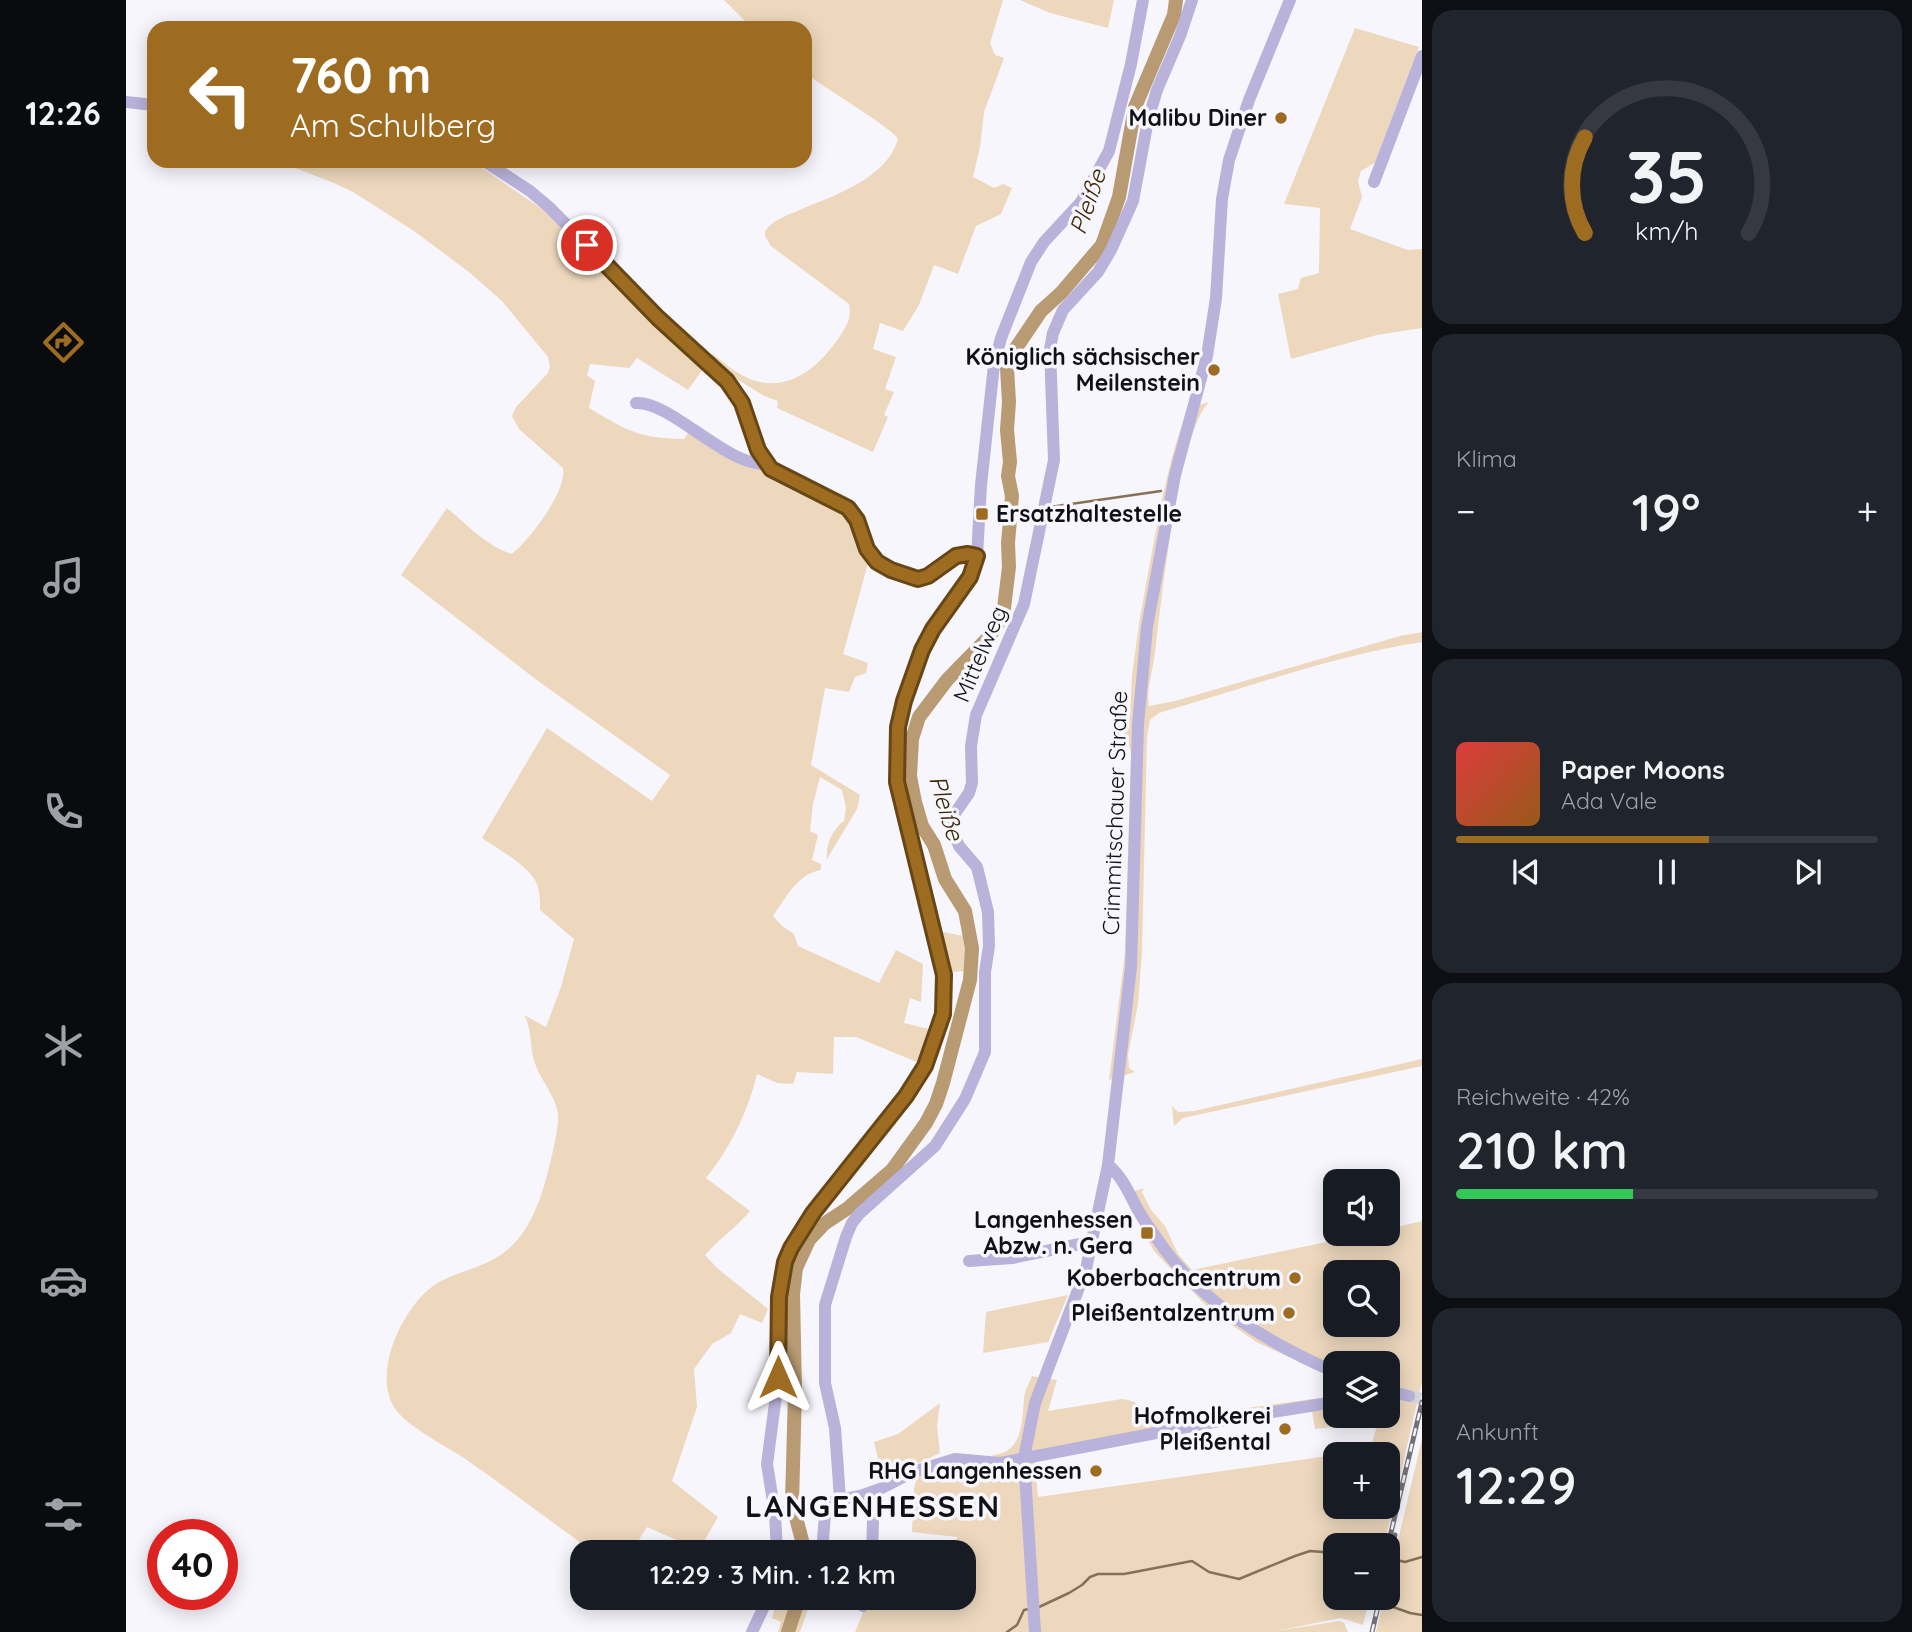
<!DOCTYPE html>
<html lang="de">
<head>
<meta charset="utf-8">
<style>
  :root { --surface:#171b24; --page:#20242c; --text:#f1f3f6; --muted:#9ea1a6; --line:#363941; --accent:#9e6c21 }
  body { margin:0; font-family:Quicksand,sans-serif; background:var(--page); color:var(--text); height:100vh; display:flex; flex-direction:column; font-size:26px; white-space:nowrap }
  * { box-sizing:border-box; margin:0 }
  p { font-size:23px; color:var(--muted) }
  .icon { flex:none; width:38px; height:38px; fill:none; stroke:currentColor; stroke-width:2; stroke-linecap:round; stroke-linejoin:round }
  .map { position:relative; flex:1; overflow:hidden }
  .sheet { display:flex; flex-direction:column; gap:10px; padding:10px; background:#0d0f14; width:490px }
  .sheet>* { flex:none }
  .top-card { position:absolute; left:21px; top:21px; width:665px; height:147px; border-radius:21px; box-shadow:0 4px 18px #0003; background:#9e6c21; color:#fff; overflow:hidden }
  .fabs { position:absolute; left:1197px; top:1169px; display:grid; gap:14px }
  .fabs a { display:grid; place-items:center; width:77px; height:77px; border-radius:14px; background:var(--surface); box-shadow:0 4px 18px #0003; font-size:35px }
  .speed { position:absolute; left:21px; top:1519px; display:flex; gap:14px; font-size:35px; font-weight:700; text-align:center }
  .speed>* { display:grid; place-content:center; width:91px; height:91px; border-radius:50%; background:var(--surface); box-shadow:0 4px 18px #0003; line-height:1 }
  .speed .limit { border:10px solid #d22; background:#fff; color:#111 }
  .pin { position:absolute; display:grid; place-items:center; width:60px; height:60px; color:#fff; margin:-30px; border:4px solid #fff; border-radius:50%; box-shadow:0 2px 7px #0007 }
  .me { position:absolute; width:77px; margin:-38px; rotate:0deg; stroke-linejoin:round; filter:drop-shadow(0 0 5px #0008) }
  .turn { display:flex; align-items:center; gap:24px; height:147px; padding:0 28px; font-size:32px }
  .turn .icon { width:91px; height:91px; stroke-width:2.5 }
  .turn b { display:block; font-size:49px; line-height:60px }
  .big { font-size:52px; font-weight:600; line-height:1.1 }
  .sheet .tile { flex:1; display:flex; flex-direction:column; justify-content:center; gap:10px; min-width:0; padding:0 24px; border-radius:21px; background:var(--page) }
  .sheet .dial { align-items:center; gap:0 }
  .dial svg { height:182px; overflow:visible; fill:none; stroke:var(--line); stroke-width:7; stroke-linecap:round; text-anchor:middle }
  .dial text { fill:var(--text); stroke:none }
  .song { display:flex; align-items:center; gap:21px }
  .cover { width:84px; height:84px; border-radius:10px; background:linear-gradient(135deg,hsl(0 70% 55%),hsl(30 70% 35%)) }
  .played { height:7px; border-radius:4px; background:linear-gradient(90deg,var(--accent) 60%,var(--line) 60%) }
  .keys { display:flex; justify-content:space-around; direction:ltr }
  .heat { display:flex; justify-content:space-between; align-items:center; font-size:38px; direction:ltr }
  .charge { height:10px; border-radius:5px; background:linear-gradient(90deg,#34c759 42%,var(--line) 0) }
  .trip { position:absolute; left:444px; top:1540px; width:406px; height:70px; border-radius:21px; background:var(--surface); box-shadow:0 4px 18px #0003; font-weight:600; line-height:70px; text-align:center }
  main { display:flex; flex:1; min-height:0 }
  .tabs { display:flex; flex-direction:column; width:126px; justify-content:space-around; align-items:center; background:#090b0e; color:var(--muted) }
  .tabs .icon { width:49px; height:49px }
  .tabs .selected { color:var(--accent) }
  .tabs b { font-size:32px; color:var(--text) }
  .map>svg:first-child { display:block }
</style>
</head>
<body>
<main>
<nav class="tabs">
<b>12:26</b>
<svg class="icon selected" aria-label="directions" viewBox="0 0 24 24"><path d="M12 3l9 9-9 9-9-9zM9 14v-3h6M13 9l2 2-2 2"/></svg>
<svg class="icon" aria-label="music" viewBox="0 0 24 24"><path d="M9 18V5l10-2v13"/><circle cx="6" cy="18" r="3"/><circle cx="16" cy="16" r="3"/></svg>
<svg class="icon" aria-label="phone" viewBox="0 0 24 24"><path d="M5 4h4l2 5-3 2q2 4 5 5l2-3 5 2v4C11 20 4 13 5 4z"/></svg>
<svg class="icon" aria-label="climate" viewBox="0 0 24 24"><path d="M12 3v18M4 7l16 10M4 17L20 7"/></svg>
<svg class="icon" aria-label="car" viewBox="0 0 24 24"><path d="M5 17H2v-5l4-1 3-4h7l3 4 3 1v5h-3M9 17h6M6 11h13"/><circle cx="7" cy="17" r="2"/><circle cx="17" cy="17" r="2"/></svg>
<svg class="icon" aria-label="filters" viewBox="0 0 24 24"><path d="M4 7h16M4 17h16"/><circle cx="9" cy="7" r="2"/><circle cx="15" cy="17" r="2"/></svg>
</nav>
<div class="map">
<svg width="1296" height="1632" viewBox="0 0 1296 1632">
  <rect width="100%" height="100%" fill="#f7f6fd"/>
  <path fill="#edd8be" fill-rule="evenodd" d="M598 0H877L864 43 869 55 878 58 858 112 854 147 847 177 868 188 877 184 886 188 875 214 850 226 832 274 808 265 793 305 777 331 754 323 747 349 770 357 759 389 768 392 758 415 762 417 747 452 651 408 652 401 638 396 582 361 587 354C603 367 619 381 640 383 671 386 695 363 712 339 720 327 726 319 723 304L645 246 639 236V231C648 219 662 215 676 209 709 195 761 178 772 139 768 129 694 85 679 73V28H626Z
    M894 0H988L982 28 924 13Z
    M1229 28 1293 47 1249 163 1235 171 1232 181 1236 197 1224 229 1282 250 1296 249V328L1251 335 1165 359 1152 294 1172 289 1175 278 1193 273 1194 208 1158 204Z
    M151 161H346L422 213 579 366 562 390 511 358 503 368 464 364 461 375 469 381 463 408C502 431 512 438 558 439L564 430 716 505 744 556 717 654 742 663 740 673 729 677 723 692 699 688 685 765 734 795 731 809 701 859C699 846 707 828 718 821L720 808 716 790 694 777 687 804 684 831 692 835 686 860 695 864V870C671 874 660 898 647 916L656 926 668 934 672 946 753 983 770 950 797 964 795 1002 784 998 778 1023 811 1031 798 1065 730 1037H708L707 1074 671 1072 667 1084 651 1083 631 1074C622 1112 604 1148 580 1178L624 1211C610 1228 593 1239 579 1255L591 1268 642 1309 636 1323 614 1314 605 1333 586 1344 568 1369 571 1407 546 1481 592 1517 573 1550 521 1527 505 1552H470L460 1546 458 1547 451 1540C412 1512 374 1483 335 1456 316 1444 283 1427 270 1410 244 1375 277 1305 310 1284 329 1272 353 1269 373 1256 408 1234 418 1188 427 1151 429 1139 433 1126 432 1114 430 1097 416 1082 410 1066 403 1050 407 1030 398 1015L420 1027 435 987 448 939 414 910C414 903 414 895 412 887 407 868 372 849 356 838L421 728 526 801 544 775 412 681 275 575 321 508C340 524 362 547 386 554 404 539 441 492 437 468L393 429 386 416 390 407 422 373 424 366 422 357 376 301 343 272 288 231 227 192 208 183Z
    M1083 402C1052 432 1035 605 1029 653 1027 670 1020 690 1023 706L1049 701 1274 636 1296 632V642C1206 656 1120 688 1033 713L1024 720 1021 737 1016 952 1012 1004 1002 1055 1003 1068 1009 1072 983 1080 999 953 1005 752 998 734 1004 716 1006 675 1014 617 1035 503 1046 457 1061 408Z
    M812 931 838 936 842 947 841 971 822 972Z
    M1296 1059V1066L1057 1118 1048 1126 1046 1106 1052 1112 1068 1111Z
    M1018 1188 1016 1192 1025 1210 1039 1226 1052 1254 1066 1270 1239 1234H1262V1229L1296 1221V1382L1258 1545H1209V1598H1244L1237 1625 1215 1618 1150 1631 1213 1621 1218 1623 1222 1632H729L743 1598H838V1552H830L831 1537 786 1532 788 1488 792 1474C820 1465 835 1461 864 1468L867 1455C897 1453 896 1421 898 1398 899 1390 903 1383 906 1376L931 1380 922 1411 996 1399C1014 1401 1020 1411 1033 1420L1209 1396V1416H1262V1363H1209V1378L1132 1343 1085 1311 1028 1251 998 1195ZM1209 1272H1262V1325H1209ZM1185 1405 1189 1429 1252 1422 1244 1450 1214 1454H1262V1507H1209V1455L912 1497 909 1462Z
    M942 1295 922 1342 857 1353 860 1312Z
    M814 1403 811 1426 814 1453 757 1480 748 1442 772 1434Z
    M1296 1439V1632H1250L1258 1598H1262V1582Z
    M652 1598H686L674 1632H652L655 1622 646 1618Z"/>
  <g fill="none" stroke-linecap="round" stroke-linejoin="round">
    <path stroke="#867157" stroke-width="2.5" d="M924 507 1035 491
      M885 513 914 508
      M1199 1552 1209 1551
      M1262 1558 1279 1562 1296 1557
      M1242 1598 1284 1613 1296 1615
      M913 1607 943 1593 956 1585 964 1577 972 1574H998L1066 1561 1083 1572 1113 1579 1169 1556 1184 1551 1197 1552 1209 1564
      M881 1632 891 1625 898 1610 903 1609"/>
    <path stroke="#b89a73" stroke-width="14" d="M679 1552 666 1502 669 1391 667 1294 670 1268 683 1240 698 1224 722 1208 766 1170 800 1123 810 1104 817 1083 844 980 846 948 839 911 819 879 808 845 796 826 789 802 784 776 786 739 793 717 821 680 861 639 871 626 878 608 883 567 882 543 886 496 882 476 884 462 881 430 883 402 881 368 888 351 915 311 935 293 976 245 993 197 1009 107 1048 15 1050 0
      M662 1632 673 1598"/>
    <path stroke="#d4d4da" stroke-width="12" stroke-dasharray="12 6" stroke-linecap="butt" d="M1283 1396 1296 1399"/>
    <path stroke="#b9b2da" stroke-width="12" d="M0 102 28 105
      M358 161 404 191 423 207 532 318 601 381 616 403 632 450 640 464 650 472C670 482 705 494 722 508 729 514 732 523 735 531 744 559 755 568 783 576 810 584 819 548 851 556
      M1248 182 1296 56
      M510 403C545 401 600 466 640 464
      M982 1165C997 1177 1003 1194 1012 1210 1020 1224 1030 1237 1039 1250 1081 1306 1146 1345 1209 1372
      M843 1261 886 1258 954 1244H966
      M1262 1391 1283 1396
      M714 1499 709 1428 699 1383V1305L720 1237 726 1223 733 1214 809 1146 839 1099 859 1052V972L863 946 862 912 851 867 833 846 825 827V819L843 793 846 783 845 746 850 715 898 604 928 460 924 349 927 333 937 310 972 272 985 250 1007 201 1022 120 1031 90 1054 36 1066 0
      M649 1514 737 1495 754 1489 787 1472 829 1459 874 1463 1098 1420 1209 1402
      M651 1552 649 1514 641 1464 651 1388 653 1297 659 1262 673 1233 776 1102 799 1066 817 1014 818 975 771 782 772 727 778 701 806 629 844 577 851 556 855 485 868 365 875 338 905 262 918 242 955 202 983 151 1005 64 1017 0
      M696 1552 700 1502
      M746 1552 748 1491
      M737 1606 740 1598
      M626 1632 642 1598
      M909 1632 898 1458 909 1403 960 1269 982 1165 1005 967 1012 725 1021 627 1049 475 1081 356 1090 298 1096 199 1103 160 1123 100 1164 0"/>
    <g stroke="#737278" stroke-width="5">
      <path id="rail" d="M1262 1545 1296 1402
        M1262 1566 1269 1535
        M1246 1632 1254 1598"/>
    </g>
    <use href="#rail" stroke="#f7f6fd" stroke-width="2.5" stroke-dasharray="8" stroke-linecap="butt"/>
  </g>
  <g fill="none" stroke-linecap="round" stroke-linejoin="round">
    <g stroke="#674615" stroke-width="18">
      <path id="route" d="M461 245 532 318 601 381 616 403 632 450 645 469 722 508 731 520 741 549 751 562 765 570 792 579 802 576 830 556 842 554 851 556 844 577 807 629 796 650 778 701 772 727 771 782 818 975 817 1014 799 1066 780 1096 687 1213 665 1248 659 1262 653 1297 652 1377"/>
    </g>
    <use href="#route" stroke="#9e6c21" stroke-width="12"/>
  </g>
  <g fill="#9e6c21" stroke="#f7f6fd" stroke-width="2.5">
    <circle cx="1155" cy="118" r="7"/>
    <circle cx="1088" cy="370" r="7"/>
    <rect x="849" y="507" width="14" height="14" rx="3.5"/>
    <rect x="1014" y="1226" width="14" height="14" rx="3.5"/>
    <circle cx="1169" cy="1278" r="7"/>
    <circle cx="1163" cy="1313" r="7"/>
    <circle cx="1159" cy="1429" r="7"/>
    <circle cx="970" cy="1471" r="7"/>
  </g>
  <g text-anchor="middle" stroke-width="7" stroke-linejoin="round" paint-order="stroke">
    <g font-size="23" font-weight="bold" fill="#111015" stroke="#f7f6fd" text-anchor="end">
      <text x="1141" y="126">Malibu Diner</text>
      <text x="1074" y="365">Königlich sächsischer<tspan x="1074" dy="26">Meilenstein</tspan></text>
      <text x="870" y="522" text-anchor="start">Ersatzhaltestelle</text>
      <text x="1007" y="1228">Langenhessen<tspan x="1007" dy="26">Abzw. n. Gera</tspan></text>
      <text x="1155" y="1286">Koberbachcentrum</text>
      <text x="1149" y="1321">Pleißentalzentrum</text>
      <text x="1145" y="1424">Hofmolkerei<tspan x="1145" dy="26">Pleißental</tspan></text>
      <text x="956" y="1479">RHG Langenhessen</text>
    </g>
    <g font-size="23" fill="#111015" stroke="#f7f6fd">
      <text transform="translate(854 654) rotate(-67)" y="8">Mittelweg</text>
      <text transform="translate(989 813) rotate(-88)" y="8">Crimmitschauer Straße</text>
    </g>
    <g font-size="24" font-style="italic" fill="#3b2604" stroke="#f7f6fd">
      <text transform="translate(962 202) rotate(-71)" y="8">Pleiße</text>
      <text transform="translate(820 808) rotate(73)" y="8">Pleiße</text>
    </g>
    <g font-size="30" font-weight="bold" letter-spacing="2" fill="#111015" stroke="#f7f6fd">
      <text x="747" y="1517">LANGENHESSEN</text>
    </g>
  </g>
</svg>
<div class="fabs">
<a><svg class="icon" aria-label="sound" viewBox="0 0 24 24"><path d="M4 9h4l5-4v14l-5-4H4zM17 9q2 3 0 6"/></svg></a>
<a><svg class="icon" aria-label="search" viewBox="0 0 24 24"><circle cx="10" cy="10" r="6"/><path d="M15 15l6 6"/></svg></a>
<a><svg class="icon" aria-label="layers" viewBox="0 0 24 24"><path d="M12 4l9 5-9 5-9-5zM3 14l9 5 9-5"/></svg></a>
<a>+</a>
<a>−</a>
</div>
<div class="speed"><div class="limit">40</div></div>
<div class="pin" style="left:461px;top:245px;background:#d93025"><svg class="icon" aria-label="arrive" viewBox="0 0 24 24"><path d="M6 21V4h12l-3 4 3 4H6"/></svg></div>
<svg class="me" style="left:652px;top:1377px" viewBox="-20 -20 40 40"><path d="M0-17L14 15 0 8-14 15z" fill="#9e6c21" stroke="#fff" stroke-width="4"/></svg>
<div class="trip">12:29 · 3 Min. · 1.2 km</div>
<div class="top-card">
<div class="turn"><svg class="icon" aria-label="left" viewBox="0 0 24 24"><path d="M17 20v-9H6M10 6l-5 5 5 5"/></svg><div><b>760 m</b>Am Schulberg</div></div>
</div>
</div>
<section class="sheet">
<div class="tile dial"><svg viewBox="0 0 100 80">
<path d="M14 69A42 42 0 1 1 86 69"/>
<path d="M14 69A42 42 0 0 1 14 27" stroke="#9e6c21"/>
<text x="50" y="56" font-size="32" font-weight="700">35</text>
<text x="50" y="72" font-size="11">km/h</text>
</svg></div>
<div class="tile"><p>Klima</p>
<div class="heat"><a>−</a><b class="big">19°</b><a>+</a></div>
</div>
<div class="tile">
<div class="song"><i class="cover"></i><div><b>Paper Moons</b><p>Ada Vale</p></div></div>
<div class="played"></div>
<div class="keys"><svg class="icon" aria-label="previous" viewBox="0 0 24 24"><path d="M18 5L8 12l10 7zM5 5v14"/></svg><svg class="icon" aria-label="pause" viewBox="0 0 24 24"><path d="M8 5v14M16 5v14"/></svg><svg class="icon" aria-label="next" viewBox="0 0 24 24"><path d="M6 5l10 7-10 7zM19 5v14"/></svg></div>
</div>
<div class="tile"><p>Reichweite · 42%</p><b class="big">210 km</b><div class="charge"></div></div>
<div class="tile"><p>Ankunft</p><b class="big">12:29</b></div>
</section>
</main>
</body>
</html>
